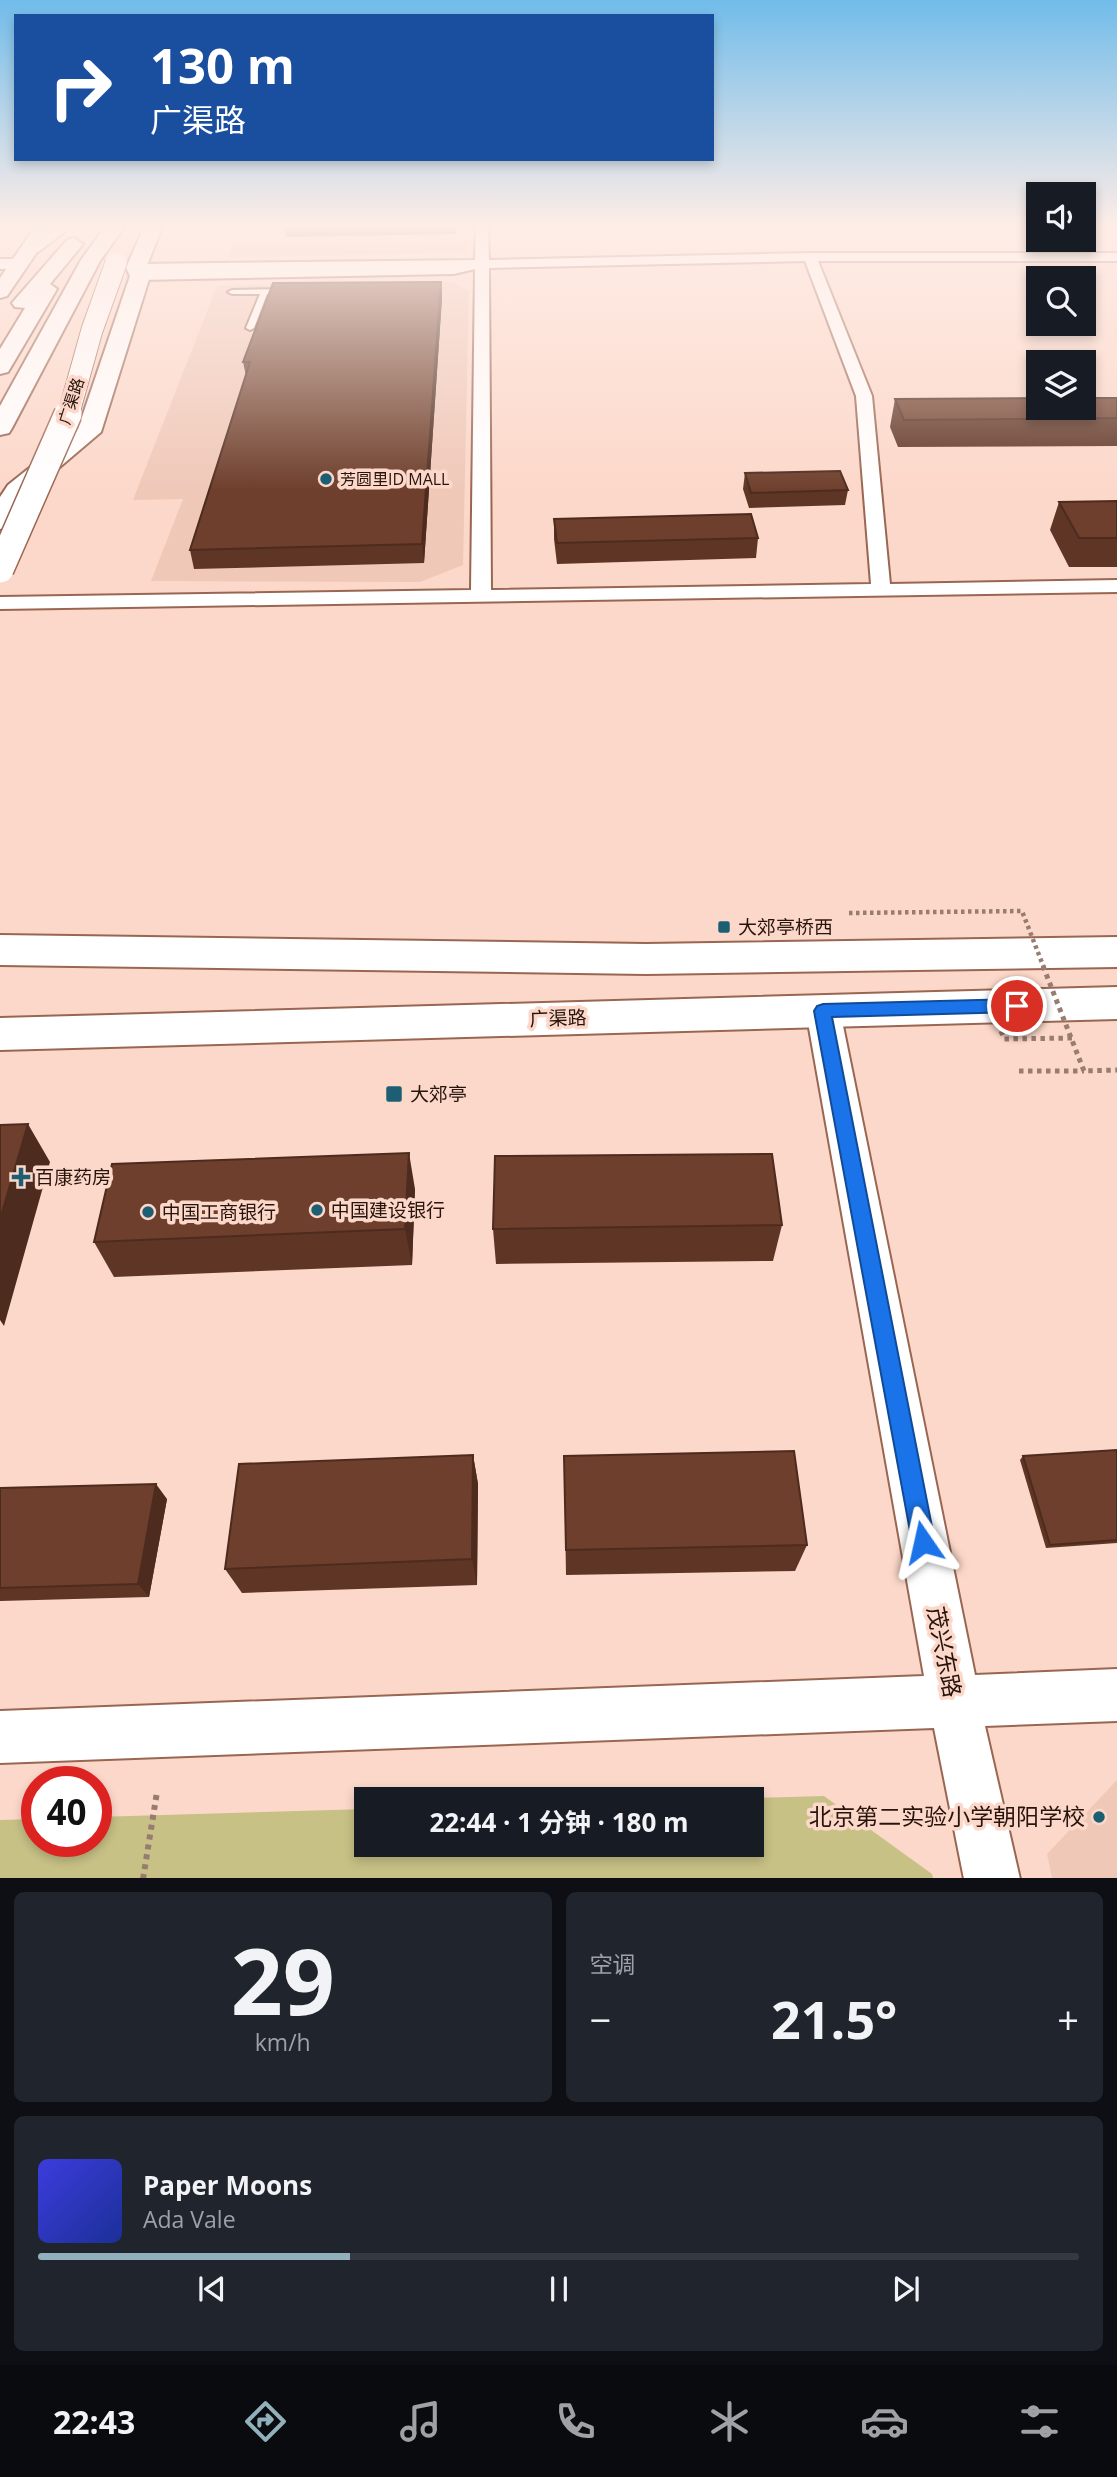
<!DOCTYPE html>
<html lang="zh">
<head>
<meta charset="utf-8">
<style>
  :root { --surface:#171b24; --page:#20242c; --text:#f1f3f6; --muted:#9ea1a6; --line:#363941; --accent:#92b0bb }
  body { margin:0; font-family:"Open Sans","Noto Sans SC",sans-serif; background:var(--page); color:var(--text); height:100vh; display:flex; flex-direction:column; font-size:26px; white-space:nowrap }
  * { box-sizing:border-box; margin:0 }
  p { font-size:23px; color:var(--muted) }
  .icon { flex:none; width:38px; height:38px; fill:none; stroke:currentColor; stroke-width:2; stroke-linecap:round; stroke-linejoin:round }
  .map { position:relative; height:1878px; overflow:hidden }
  .side { display:flex; flex-direction:column; gap:14px; padding:14px; background:#0d0f14; flex:1 }
  .side>* { flex:none }
  .guide { position:absolute; left:14px; top:14px; width:700px; height:147px; border-radius:0px; box-shadow:0 4px 10px #0003; background:#1a4fa0; color:#fff; overflow:hidden }
  .tools { position:absolute; left:1026px; top:182px; display:grid; gap:14px }
  .tools a { display:grid; place-items:center; width:70px; height:70px; border-radius:0px; background:var(--surface); box-shadow:0 4px 10px #0003; font-size:35px }
  .speed { position:absolute; left:21px; top:1766px; display:flex; gap:14px; font-size:35px; font-weight:700; text-align:center }
  .speed>* { display:grid; place-content:center; width:91px; height:91px; border-radius:50%; background:var(--surface); box-shadow:0 4px 10px #0003; line-height:1 }
  .speed .limit { border:10px solid #d22; background:#fff; color:#111 }
  .pin { position:absolute; display:grid; place-items:center; width:60px; height:60px; color:#fff; margin:-30px; border:4px solid #fff; border-radius:50%; box-shadow:0 2px 7px #0007 }
  .me { position:absolute; width:77px; margin:-38px; rotate:349deg; stroke-linejoin:round; filter:drop-shadow(0 0 5px #0008) }
  .turn { display:flex; align-items:center; gap:24px; height:147px; padding:0 21px; font-size:32px }
  .turn .icon { width:91px; height:91px; stroke-width:2.5 }
  .turn b { display:block; font-size:49px; line-height:60px }
  .big { font-size:52px; font-weight:700; line-height:1.1 }
  .side .widget { flex:1; display:flex; flex-direction:column; justify-content:center; gap:10px; min-width:0; padding:0 24px; border-radius:10px; background:var(--page) }
  .side .dial { align-items:center; gap:0 }
  .dial b { font-size:91px; line-height:1 }
  .song { display:flex; align-items:center; gap:21px }
  .cover { width:84px; height:84px; border-radius:10px; background:linear-gradient(135deg,hsl(240 70% 55%),hsl(230 70% 35%)) }
  .played { height:7px; border-radius:4px; background:linear-gradient(90deg,var(--accent) 30%,var(--line) 30%) }
  .keys { display:flex; justify-content:space-around; direction:ltr }
  .heat { display:flex; justify-content:space-between; align-items:center; font-size:38px; direction:ltr }
  .side .tiles { flex:1; display:grid; gap:14px; grid-template-columns:1fr 1fr }
  .widget:last-child { grid-column:span 2 }
  .trip { position:absolute; left:354px; top:1787px; width:410px; height:70px; border-radius:0px; background:var(--surface); box-shadow:0 4px 10px #0003; font-weight:700; line-height:70px; text-align:center }
  .tabs { display:flex; height:112px; justify-content:space-around; align-items:center; background:#090b0e; color:var(--muted) }
  .tabs .icon { width:49px; height:49px }
  .tabs .on { color:var(--accent) }
  .tabs b { font-size:32px; color:var(--text) }
  .map>svg:first-child { display:block }
</style>
</head>
<body>
<div class="map">
<svg width="1117" height="1879" viewBox="0 0 1117 1879">
  <rect width="100%" height="100%" fill="#fcd8ca"/>
  <path fill="#efc8b8" d="M240 227H470L469 252 228 258Z
    M452 282 469 291 463 565 420 582 151 581 183 499 133 500 217 286Z
    M1117 1780V1878H1052L1047 1854Z"/>
  <path fill="#c7c186" d="M824 1796 932 1874 933 1878H0V1820L37 1819V1841H96V1817L366 1809V1844H751V1799H721Z"/>
  <g fill="none" stroke-linecap="round" stroke-linejoin="round">
    <g stroke="#996652" stroke-width="4">
      <path id="service" d="M286 289 290 291 289 293 267 294 254 328 250 330 246 328 260 294H232L228 292 232 290Z"/>
    </g>
    <g stroke="#996652" stroke-width="4">
      <path id="minor" d="M476 227H488L489 260 810 253H1117V261H818L872 396 890 584 1117 580V592L0 609V597L471 590 475 269 454 274 140 280 133 276 140 272 129 268 136 264 475 260ZM805 261 856 396 871 584 491 590 489 268Z"/>
    </g>
    <g stroke="#996652" stroke-width="4">
      <path id="tertiary" d="M0 259H19L27 264 19 269H0Z
        M823 997 835 1001 840 1011 975 1675 1117 1669V1721L985 1726 1020 1879H964L934 1728 0 1763V1711L924 1676 806 1011 811 1001Z"/>
    </g>
    <g stroke="#996652" stroke-width="4">
      <path id="secondary" d="M35 227H54L7 296 0 298V278Z
        M144 227H162L146 268 150 276 101 432 28 494 9 527 0 529V497L8 485 78 429 130 276 126 268Z"/>
    </g>
    <g stroke="#996652" stroke-width="4">
      <path id="primary" d="M0 935 646 944 1117 937V967L646 974 0 965Z
        M1117 987V1019L0 1050V1018Z"/>
    </g>
    <g stroke="#996652" stroke-width="4">
      <path id="trunk" d="M49 227H71L38 252H24L21 248 24 244Z
        M105 227H124L100 261 12 428 9 433 0 435V406L81 260Z
        M74 238 83 244 50 284 57 289 11 367 8 372 0 374V349L25 308 15 307 12 303 67 240Z"/>
    </g>
    <path stroke="#997c70" stroke-width="5" stroke-dasharray="4.5 4.5" stroke-linecap="butt" d="M1001 1031 1004 1039 1072 1038
      M1019 1071H1084"/>
    <path stroke="#997c70" stroke-width="6" stroke-dasharray="5 5" stroke-linecap="butt" d="M143 1879 157 1792"/>
    <use href="#service" fill="#fff" fill-rule="evenodd"/>
    <use href="#minor" fill="#fff" fill-rule="evenodd"/>
    <use href="#tertiary" fill="#fff" fill-rule="evenodd"/>
    <use href="#secondary" fill="#fff" fill-rule="evenodd"/>
    <use href="#primary" fill="#fff" fill-rule="evenodd"/>
    <use href="#trunk" fill="#fff" fill-rule="evenodd"/>
    <g stroke="#996652" stroke-width="23" stroke-linecap="butt">
      <path id="trunk-bridge-far1" d="M68 416 92 330 116 263"/>
    </g>
    <g stroke="#996652" stroke-width="30" stroke-linecap="butt">
      <path id="trunk-bridge" d="M0 569 68 414"/>
    </g>
    <path stroke="#997c70" stroke-width="4.5" stroke-dasharray="3.5 3.5" stroke-linecap="butt" d="M849 913 1022 911 1044 968"/>
    <path stroke="#997c70" stroke-width="5" stroke-dasharray="4.5 4.5" stroke-linecap="butt" d="M1043 966 1084 1071 1117 1070"/>
    <use href="#trunk-bridge-far1" stroke="#fff" stroke-width="21"/>
    <use href="#trunk-bridge" stroke="#fff" stroke-width="27"/>
  </g>
  <path fill="#5f3626" d="M284 227H456V234L286 237Z
    M441 282 442 298 424 563 194 569 190 550 246 376 243 362Z
    M1117 398V446L898 447 890 427 895 399Z
    M745 473 848 490 845 505 749 508 743 489Z
    M1117 501V567H1069L1050 530 1059 502Z
    M554 519 758 538 756 558 557 564 554 539Z
    M415 1189 412 1265 114 1277 94 1242Z
    M782 1225 773 1261 496 1264 493 1229Z
    M1117 1450V1543L1046 1548 1020 1460 1023 1456Z
    M473 1455 478 1484 477 1585 242 1593 225 1569Z
    M564 1456 807 1545 795 1571 566 1575Z
    M0 1488 167 1499 149 1597 0 1601Z"/>
  <path fill="#4d2c1f" d="M441 282 442 298 424 563 422 544Z
    M28 1124 50 1162 4 1326 0 1320V1219Z
    M409 1153 415 1189 412 1265 405 1229Z
    M473 1455 478 1484 477 1585 472 1559Z
    M156 1484 167 1499 149 1597 138 1584Z"/>
  <path fill="#6e3f2c" stroke="#4d2c1f" stroke-width="2" d="M441 282 422 544 190 550 250 362H243L273 283Z
    M1038 398V408H1083V398H1117V418L904 420 895 399Z
    M840 471 848 490 751 493 745 473Z
    M1117 501V538H1079L1059 502Z
    M751 514 758 538 557 543 554 519Z
    M28 1124 0 1219V1125Z
    M409 1153 405 1229 94 1242 112 1164Z
    M772 1154 782 1225 493 1229 495 1156Z
    M1117 1450V1540L1050 1545 1023 1456Z
    M794 1451 807 1545 566 1550 564 1456Z
    M473 1455 472 1559 225 1569 239 1464Z
    M156 1484 138 1584 0 1588V1488Z"/>
  <linearGradient id="sky" x2="0" y2="1"><stop stop-color="#71bcea"/><stop offset="0.46" stop-color="#feede7"/><stop offset="1" stop-color="#feede7" stop-opacity="0"/></linearGradient>
  <rect width="1117" height="490" fill="url(#sky)"/>
  <path fill="#1a73e8" stroke="#114b97" stroke-width="2" d="M1017 999 1023 1001 1026 1006 1023 1010 1017 1012 832 1017 935 1542 932 1550 923 1554 915 1550 912 1542 814 1011 817 1006 823 1004Z"/>
  <g fill="#1d5e73" stroke="#fcd8ca" stroke-width="2.5">
    <circle cx="326" cy="479" r="7"/>
    <rect x="717" y="920" width="14" height="14" rx="3.5"/>
    <rect x="385" y="1085" width="18" height="18" rx="3.5"/>
    <path d="M17.5 1166.5h7v7h7v7h-7v7h-7v-7h-7v-7h7z"/>
    <circle cx="317" cy="1210" r="7"/>
    <circle cx="148" cy="1212" r="7"/>
    <circle cx="1099" cy="1817" r="7"/>
  </g>
  <g text-anchor="middle" stroke-width="7" stroke-linejoin="round" paint-order="stroke">
    <g font-size="16" fill="#28140b" stroke="#fcd8ca">
      <text transform="translate(71 401) rotate(-72)" y="6">广渠路</text>
    </g>
    <g font-size="16" fill="#28140b" stroke="#fcd8ca" text-anchor="start">
      <text x="340" y="485">芳圆里ID MALL</text>
    </g>
    <g font-size="19" fill="#28140b" stroke="#fcd8ca" text-anchor="start">
      <text x="738" y="934">大郊亭桥西</text>
      <text x="410" y="1101">大郊亭</text>
      <text x="35" y="1184">百康药房</text>
      <text x="331" y="1217">中国建设银行</text>
      <text x="162" y="1219">中国工商银行</text>
    </g>
    <g font-size="19" fill="#28140b" stroke="#fcd8ca">
      <text transform="translate(558 1018) rotate(-2)" y="7">广渠路</text>
    </g>
    <g font-size="23" fill="#28140b" stroke="#fcd8ca">
      <text transform="translate(944 1652) rotate(79)" y="8">茂兴东路</text>
    </g>
    <g font-size="23" fill="#28140b" stroke="#fcd8ca" text-anchor="end">
      <text x="1085" y="1825">北京第二实验小学朝阳学校</text>
    </g>
  </g>
</svg>
<div class="tools">
<a><svg class="icon" aria-label="sound" viewBox="0 0 24 24"><path d="M4 9h4l5-4v14l-5-4H4zM17 9q2 3 0 6"/></svg></a>
<a><svg class="icon" aria-label="search" viewBox="0 0 24 24"><circle cx="10" cy="10" r="6"/><path d="M15 15l6 6"/></svg></a>
<a><svg class="icon" aria-label="layers" viewBox="0 0 24 24"><path d="M12 4l9 5-9 5-9-5zM3 14l9 5 9-5"/></svg></a>
</div>
<div class="speed"><div class="limit">40</div></div>
<div class="pin" style="left:1017px;top:1006px;background:#d93025"><svg class="icon" aria-label="arrive" viewBox="0 0 24 24"><path d="M6 21V4h12l-3 4 3 4H6"/></svg></div>
<svg class="me" style="left:923px;top:1542px" viewBox="-20 -20 40 40"><path d="M0-17L14 15 0 8-14 15z" fill="#1a73e8" stroke="#fff" stroke-width="4"/></svg>
<div class="trip">22:44 · 1 分钟 · 180 m</div>
<div class="guide">
<div class="turn"><svg class="icon" aria-label="right" viewBox="0 0 24 24"><path d="M7 20v-9h11M14 6l5 5-5 5"/></svg><div><b>130 m</b>广渠路</div></div>
</div>
</div>
<section class="side">
<div class="tiles">
<div class="widget dial"><b>29</b><p>km/h</p></div>
<div class="widget"><p>空调</p>
<div class="heat"><a>−</a><b class="big">21.5°</b><a>+</a></div>
</div>
<div class="widget">
<div class="song"><i class="cover"></i><div><b>Paper Moons</b><p>Ada Vale</p></div></div>
<div class="played"></div>
<div class="keys"><svg class="icon" aria-label="previous" viewBox="0 0 24 24"><path d="M18 5L8 12l10 7zM5 5v14"/></svg><svg class="icon" aria-label="pause" viewBox="0 0 24 24"><path d="M8 5v14M16 5v14"/></svg><svg class="icon" aria-label="next" viewBox="0 0 24 24"><path d="M6 5l10 7-10 7zM19 5v14"/></svg></div>
</div>
</div>
</section>
<nav class="tabs">
<b>22:43</b>
<svg class="icon on" aria-label="directions" viewBox="0 0 24 24"><path d="M12 3l9 9-9 9-9-9zM9 14v-3h6M13 9l2 2-2 2"/></svg>
<svg class="icon" aria-label="music" viewBox="0 0 24 24"><path d="M9 18V5l10-2v13"/><circle cx="6" cy="18" r="3"/><circle cx="16" cy="16" r="3"/></svg>
<svg class="icon" aria-label="phone" viewBox="0 0 24 24"><path d="M5 4h4l2 5-3 2q2 4 5 5l2-3 5 2v4C11 20 4 13 5 4z"/></svg>
<svg class="icon" aria-label="climate" viewBox="0 0 24 24"><path d="M12 3v18M4 7l16 10M4 17L20 7"/></svg>
<svg class="icon" aria-label="car" viewBox="0 0 24 24"><path d="M5 17H2v-5l4-1 3-4h7l3 4 3 1v5h-3M9 17h6M6 11h13"/><circle cx="7" cy="17" r="2"/><circle cx="17" cy="17" r="2"/></svg>
<svg class="icon" aria-label="filters" viewBox="0 0 24 24"><path d="M4 7h16M4 17h16"/><circle cx="9" cy="7" r="2"/><circle cx="15" cy="17" r="2"/></svg>
</nav>
</body>
</html>
